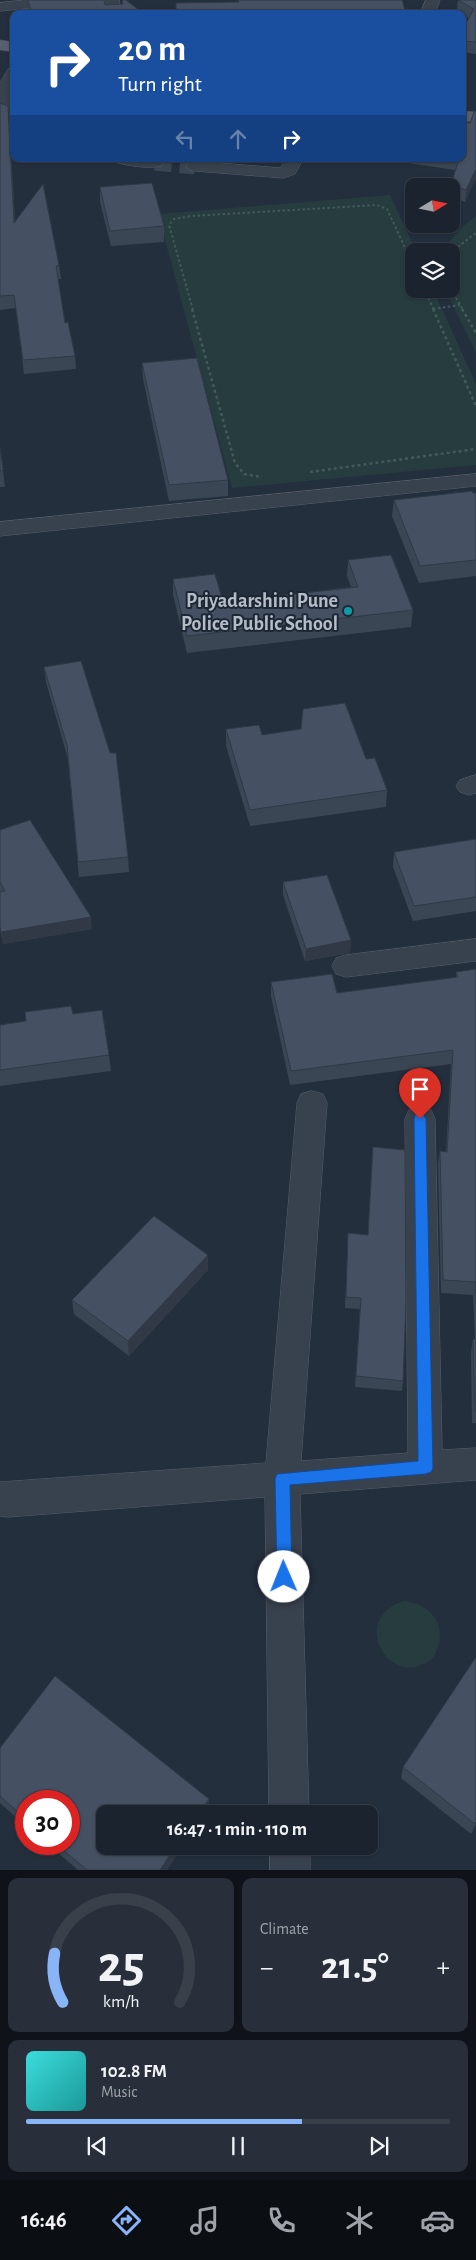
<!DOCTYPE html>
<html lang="en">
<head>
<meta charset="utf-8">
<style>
  :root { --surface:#1b232e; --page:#282f3a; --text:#f1f3f6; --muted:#a0a4aa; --line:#39404a; --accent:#8ab4f8 }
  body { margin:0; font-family:"Alegreya Sans",sans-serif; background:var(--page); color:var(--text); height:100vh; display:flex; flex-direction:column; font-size:19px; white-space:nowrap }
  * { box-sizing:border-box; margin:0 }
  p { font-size:16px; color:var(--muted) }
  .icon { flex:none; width:28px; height:28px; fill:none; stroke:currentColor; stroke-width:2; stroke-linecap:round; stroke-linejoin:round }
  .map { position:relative; height:1870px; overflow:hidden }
  .panel { display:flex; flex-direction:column; gap:8px; padding:8px; background:#0f1319; flex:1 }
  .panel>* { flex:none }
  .hud { position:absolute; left:10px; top:10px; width:456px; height:152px; border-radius:10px; box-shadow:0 1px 4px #0004,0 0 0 1px var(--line); background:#1a4fa0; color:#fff; overflow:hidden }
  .needle { width:32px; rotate:80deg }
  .tools { position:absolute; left:405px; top:178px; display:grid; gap:10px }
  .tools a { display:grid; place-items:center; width:55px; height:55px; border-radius:10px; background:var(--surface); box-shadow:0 1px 4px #0004,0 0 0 1px var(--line); font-size:25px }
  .speed { position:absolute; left:15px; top:1790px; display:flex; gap:10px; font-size:25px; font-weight:700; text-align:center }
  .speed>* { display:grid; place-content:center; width:65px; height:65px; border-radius:50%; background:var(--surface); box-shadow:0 1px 4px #0004,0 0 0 1px var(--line); line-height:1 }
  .speed .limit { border:8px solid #d22; background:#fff; color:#111 }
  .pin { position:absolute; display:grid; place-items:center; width:42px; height:42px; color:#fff; margin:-51px -21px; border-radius:50% 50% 50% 0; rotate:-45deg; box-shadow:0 0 5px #0007 }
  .pin .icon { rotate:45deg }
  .me { position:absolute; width:55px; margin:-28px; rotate:359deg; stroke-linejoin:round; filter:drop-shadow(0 0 4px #0008) }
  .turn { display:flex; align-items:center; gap:18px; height:105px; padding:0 25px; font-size:22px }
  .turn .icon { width:65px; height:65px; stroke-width:2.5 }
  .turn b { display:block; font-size:35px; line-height:42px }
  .lanes { display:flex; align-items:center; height:48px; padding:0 25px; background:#0003; justify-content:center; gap:25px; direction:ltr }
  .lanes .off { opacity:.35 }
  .big { font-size:38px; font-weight:600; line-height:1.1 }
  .panel .card { flex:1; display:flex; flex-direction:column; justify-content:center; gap:8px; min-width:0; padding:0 18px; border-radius:10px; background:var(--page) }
  .panel .dial { align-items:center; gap:0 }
  .dial svg { height:130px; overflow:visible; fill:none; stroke:var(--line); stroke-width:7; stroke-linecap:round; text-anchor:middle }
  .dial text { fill:var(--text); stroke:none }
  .song { display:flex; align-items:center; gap:15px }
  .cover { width:60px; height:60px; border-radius:8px; background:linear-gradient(135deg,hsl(180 70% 55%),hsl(180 70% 35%)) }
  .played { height:5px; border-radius:2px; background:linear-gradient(90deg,var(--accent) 65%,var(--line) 65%) }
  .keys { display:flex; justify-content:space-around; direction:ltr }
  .heat { display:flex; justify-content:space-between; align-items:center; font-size:28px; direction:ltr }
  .panel .tiles { flex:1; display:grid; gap:8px; grid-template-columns:1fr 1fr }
  .card:last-child { grid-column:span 2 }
  .trip { position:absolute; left:96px; top:1805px; width:282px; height:50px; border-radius:10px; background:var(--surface); box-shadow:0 1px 4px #0004,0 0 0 1px var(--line); font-weight:600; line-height:50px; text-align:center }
  .menu { display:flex; height:80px; justify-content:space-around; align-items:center; background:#0b0e12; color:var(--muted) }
  .menu .icon { width:35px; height:35px }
  .menu .active { color:var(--accent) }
  .menu b { font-size:22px; color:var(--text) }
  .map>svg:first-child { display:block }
</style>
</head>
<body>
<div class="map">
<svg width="476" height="1870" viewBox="0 0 476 1870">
  <rect width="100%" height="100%" fill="#242f3e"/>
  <path fill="#263c3f" d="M390 195 416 251H414V289H433L476 384V465L232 488 158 214Z
    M476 216V353L445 289H451V251H446C450 236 464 225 476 216Z
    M404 1601C431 1604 448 1626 436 1652 433 1660 426 1664 418 1666 383 1677 353 1617 404 1601Z"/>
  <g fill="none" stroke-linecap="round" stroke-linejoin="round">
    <path stroke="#3a4453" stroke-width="17" stroke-dasharray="17 8" stroke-linecap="butt" d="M155 162 195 166"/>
    <g stroke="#565f6c" stroke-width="1">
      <path id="minor" d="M25 0H44L46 3 44 6 39 7 0 11V3Z
        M105 0H119L122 14H107Z
        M426 0H440L435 14H420Z
        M14 67V87L10 94 14 107V118L0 113V83L8 69Z
        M115 159H161L164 162 161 166C148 169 131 166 118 163Z
        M286 159H303L295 174 283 178 195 171 189 170 186 166 189 162 195 161 280 168Z
        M476 474V486L0 536V522Z
        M476 775V793L469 795 460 792 456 786 460 780Z
        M476 939V961L346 977 336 974 332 966 336 958 346 955Z
        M312 1091 323 1094 327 1103 301 1461 408 1453 405 1119 409 1110 420 1107 431 1110 435 1119 442 1450 476 1448V1480L300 1494 309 1814H269L265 1497 8 1517 0 1516V1482L266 1463 297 1103 301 1094Z
        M270 1846H310V1870H270Z"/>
    </g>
    <g stroke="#414a57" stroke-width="1">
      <path id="major" d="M0 40 14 42V52L0 50Z
        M462 111 476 112V122L462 121Z"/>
    </g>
    <path stroke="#44595c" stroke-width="2" stroke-dasharray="2.5 2.5" stroke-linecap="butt" d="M451 266 459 246 476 233
      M424 289 434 310
      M451 289 463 310
      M433 309 460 305
      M193 310 169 225 174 219 192 216 377 205 387 209 414 267"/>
    <path stroke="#44595c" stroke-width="2.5" stroke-dasharray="3 3" stroke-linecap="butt" d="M192 309 235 463 244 474 262 477
      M433 309 476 406
      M462 309 476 333
      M310 472 476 449"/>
    <use href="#minor" fill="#38414e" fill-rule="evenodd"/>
    <use href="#major" fill="#56606e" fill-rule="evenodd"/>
  </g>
  <path fill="#3b4654" d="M28 0 105 5 122 4V0L144 14H30Z
    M458 0H476V54L462 52V30L469 18 457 11Z
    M0 103 9 118 15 222 59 265 61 279H58L65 323 75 356 76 369 24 374 16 308 0 310Z
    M476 111V178L465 202 451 197V185L455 170 401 162 402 159H462L470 123Z
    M100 187 164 226V242L111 246 100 202Z
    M142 363 228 480V496L169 501 143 379Z
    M0 447 5 487H0Z
    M476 493V576L419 583 392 516 394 500Z
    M348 560 413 610 411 627 187 653 173 595V579L223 602 351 587 347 576Z
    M44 667 128 857 129 872 79 877 68 759 46 682Z
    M226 729 262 735 366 759 387 790 386 807 250 826 226 746Z
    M0 830 92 929 3 944 0 929Z
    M476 839V911L413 921 393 867 394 852Z
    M283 882 351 940 350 953 305 961 283 895Z
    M476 969V1423H472L471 1352 473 1339H475L473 1295 441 1293 438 1164 440 1151H446L451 1064 290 1085 271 996V982L337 993 456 978V972Z
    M73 1014 109 1055 111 1071 0 1086V1025Z
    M373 1147 403 1381 402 1391 355 1387 360 1309 345 1308 348 1233 368 1235Z
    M208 1255V1270L129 1356 74 1314 72 1300Z
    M476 1657V1826L471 1834 401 1778 403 1767Z
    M0 1748 209 1799V1809L105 1846H183L167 1870H78L48 1844H69L26 1801V1826L0 1803Z"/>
  <path fill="#303945" d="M8 106 9 118 16 236 14 223Z
    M476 169V178L465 202 466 190Z
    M91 917 92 929 3 944 1 932Z
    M351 940 350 953 305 961 306 949Z
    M208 1255V1270L129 1356 128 1341Z
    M209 1799V1809L206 1814H198Z
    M476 1822V1826L471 1834 475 1824Z
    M176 1846H183L167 1870H160Z"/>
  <path fill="#455162" stroke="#303945" d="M28 0H104L105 5 123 4 122 0H126L144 14H32Z
    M238 0H402L405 10 404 14H176V3L239 2Z
    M458 0H476V42L462 41V30L474 9Z
    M0 103 8 106 14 223 43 184 59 265 56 266 65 323 68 322 75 356 23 360 14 295 0 296Z
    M476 111V169L466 190 451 185 459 159H462V122L470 123 474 112Z
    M152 183 164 226 110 231 100 187Z
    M197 358 228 480 169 485 142 363Z
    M0 447 3 470 0 471Z
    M472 491 473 493H476V560L420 566 394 500Z
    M391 555 413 610 187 636 173 579 215 574 223 602 358 587 348 560Z
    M81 661 110 753H116L128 857 78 862 67 745 44 667Z
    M345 703 366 759 375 758 387 790 250 810 226 729 259 725 262 735 301 729 303 709Z
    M30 820 91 917 1 932 0 926V892L5 891 0 882V830Z
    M476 839V897L414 906 394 852Z
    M327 875 351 940 306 949 283 882Z
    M476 969V1294V1282L443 1280 440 1151 447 1152 453 1050 291 1071 271 982 332 974 337 993 458 977 456 972Z
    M71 1006 73 1014 102 1010 109 1055 0 1070V1025L26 1021 25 1012Z
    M373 1147 405 1150 406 1301 403 1381 356 1376 361 1298 346 1297 348 1233 368 1235Z
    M154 1216 208 1255 128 1341 72 1300Z
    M473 1339H476V1411H475Z
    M476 1657V1822L475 1824 403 1767Z
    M55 1676 209 1799 198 1814H105V1846H176L160 1870H87L56 1844H69V1801H26V1819L0 1796V1748Z"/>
  <path fill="#1a73e8" stroke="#114b97" d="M420 1114 424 1115 426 1119 433 1468 431 1472 426 1474 290 1485 292 1577 290 1583 284 1585 279 1583 277 1577 275 1479 277 1474 418 1461 414 1119 415 1115Z"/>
  <circle fill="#0f9aa8" stroke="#1d2633" stroke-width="2" cx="348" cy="611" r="5"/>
  <g text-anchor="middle" stroke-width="4" stroke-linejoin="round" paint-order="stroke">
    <g font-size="20" font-weight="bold" fill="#b4bcc9" stroke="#1d2633" text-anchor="end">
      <text x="338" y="607">Priyadarshini Pune<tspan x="338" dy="23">Police Public School</tspan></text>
    </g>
  </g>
</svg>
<div class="tools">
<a><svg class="needle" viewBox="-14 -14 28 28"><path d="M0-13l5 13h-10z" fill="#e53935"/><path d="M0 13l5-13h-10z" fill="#a0a4aa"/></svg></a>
<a><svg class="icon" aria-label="layers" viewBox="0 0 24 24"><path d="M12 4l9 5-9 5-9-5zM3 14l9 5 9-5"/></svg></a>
</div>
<div class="speed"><div class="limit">30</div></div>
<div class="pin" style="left:420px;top:1119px;background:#d93025"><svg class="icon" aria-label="arrive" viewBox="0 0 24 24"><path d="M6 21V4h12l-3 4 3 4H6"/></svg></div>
<svg class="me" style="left:284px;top:1577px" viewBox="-20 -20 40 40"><circle r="19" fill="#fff"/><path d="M0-13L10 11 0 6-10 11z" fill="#1a73e8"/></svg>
<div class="trip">16:47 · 1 min · 110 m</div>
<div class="hud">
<div class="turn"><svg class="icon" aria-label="right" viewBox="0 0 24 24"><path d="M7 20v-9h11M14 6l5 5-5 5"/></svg><div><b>20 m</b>Turn right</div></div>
<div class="lanes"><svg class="icon off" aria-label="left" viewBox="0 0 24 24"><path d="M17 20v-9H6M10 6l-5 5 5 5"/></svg><svg class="icon off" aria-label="ahead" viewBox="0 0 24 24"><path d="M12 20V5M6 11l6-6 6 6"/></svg><svg class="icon" aria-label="right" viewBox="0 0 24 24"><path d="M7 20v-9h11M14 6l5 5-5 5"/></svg></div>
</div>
</div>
<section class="panel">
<div class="tiles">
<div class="card dial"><svg viewBox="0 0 100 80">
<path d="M14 69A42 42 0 1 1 86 69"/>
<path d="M14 69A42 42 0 0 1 9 39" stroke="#8ab4f8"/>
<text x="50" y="56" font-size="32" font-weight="700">25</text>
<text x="50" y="72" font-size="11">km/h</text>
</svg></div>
<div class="card"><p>Climate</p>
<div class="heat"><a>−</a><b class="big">21.5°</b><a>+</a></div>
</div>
<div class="card">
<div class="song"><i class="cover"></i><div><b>102.8 FM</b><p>Music</p></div></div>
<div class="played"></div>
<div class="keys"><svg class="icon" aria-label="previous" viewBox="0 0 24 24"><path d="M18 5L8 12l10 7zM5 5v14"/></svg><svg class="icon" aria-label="pause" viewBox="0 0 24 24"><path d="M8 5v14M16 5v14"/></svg><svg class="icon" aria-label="next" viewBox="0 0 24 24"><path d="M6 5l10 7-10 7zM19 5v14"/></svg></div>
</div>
</div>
</section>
<nav class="menu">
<b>16:46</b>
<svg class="icon active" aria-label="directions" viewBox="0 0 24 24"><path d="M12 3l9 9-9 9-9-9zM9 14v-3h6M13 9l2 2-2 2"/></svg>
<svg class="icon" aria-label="music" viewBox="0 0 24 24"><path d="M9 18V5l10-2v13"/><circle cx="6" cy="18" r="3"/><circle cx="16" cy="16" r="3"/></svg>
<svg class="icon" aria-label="phone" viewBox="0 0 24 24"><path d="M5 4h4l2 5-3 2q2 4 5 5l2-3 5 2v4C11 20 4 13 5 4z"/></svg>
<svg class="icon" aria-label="climate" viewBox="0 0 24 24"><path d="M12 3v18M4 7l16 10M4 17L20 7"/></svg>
<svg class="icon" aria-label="car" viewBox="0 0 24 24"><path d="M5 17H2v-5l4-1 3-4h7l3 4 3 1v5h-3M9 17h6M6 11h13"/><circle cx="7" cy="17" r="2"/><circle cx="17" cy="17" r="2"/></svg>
</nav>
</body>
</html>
